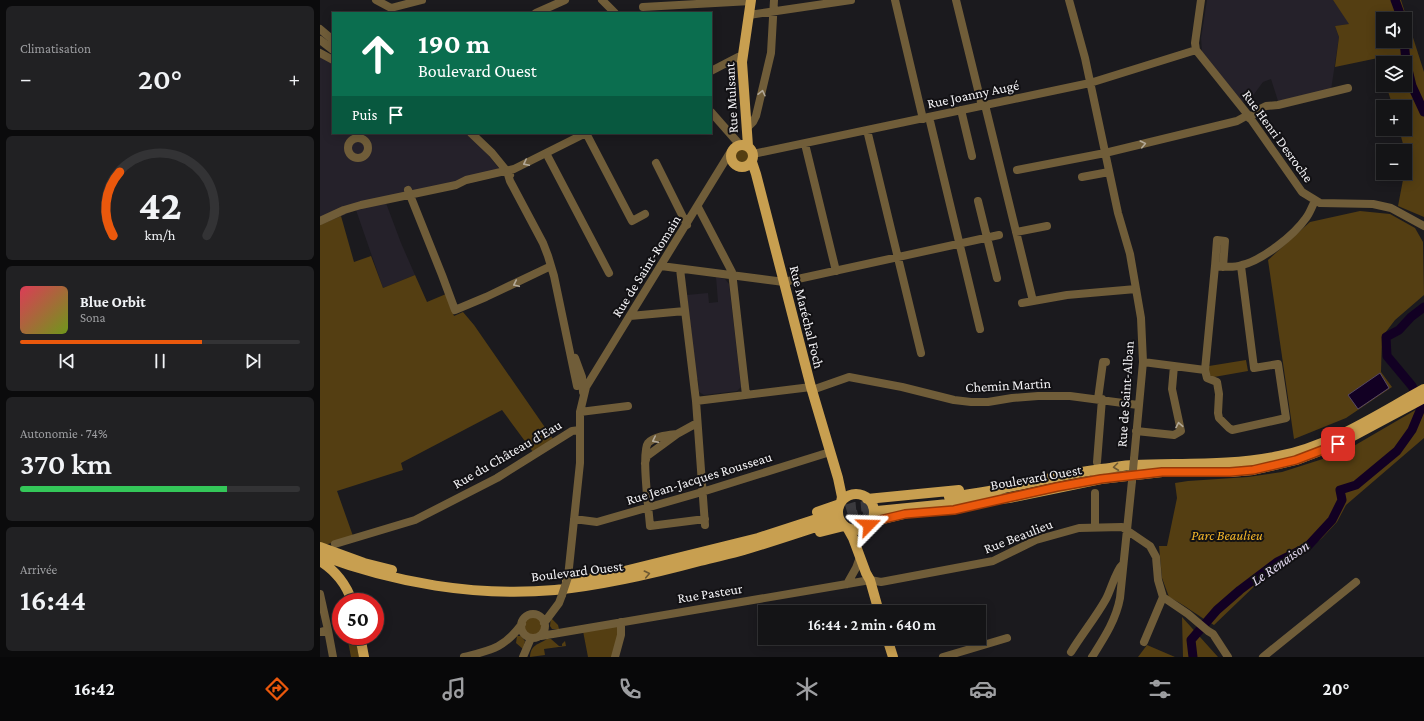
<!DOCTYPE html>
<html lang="fr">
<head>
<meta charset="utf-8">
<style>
  :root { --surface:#141416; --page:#212123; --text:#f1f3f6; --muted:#9d9ea1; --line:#333335; --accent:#ea580c }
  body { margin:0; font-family:"Crimson Pro",serif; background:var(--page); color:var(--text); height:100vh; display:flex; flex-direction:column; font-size:15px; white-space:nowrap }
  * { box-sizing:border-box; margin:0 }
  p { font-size:13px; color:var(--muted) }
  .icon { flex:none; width:22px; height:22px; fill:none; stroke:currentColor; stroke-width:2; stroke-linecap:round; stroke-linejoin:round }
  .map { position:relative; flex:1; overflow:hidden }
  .side { display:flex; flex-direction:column; gap:6px; padding:6px; background:#0b0b0c; width:320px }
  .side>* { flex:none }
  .top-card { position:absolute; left:12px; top:12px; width:380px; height:122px; border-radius:0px; box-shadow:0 2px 10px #0003,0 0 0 1px var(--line); background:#0b6e4f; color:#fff; overflow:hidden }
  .controls { position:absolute; left:1056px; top:12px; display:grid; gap:8px }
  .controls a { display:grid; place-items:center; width:36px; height:36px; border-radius:0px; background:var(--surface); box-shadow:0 2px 10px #0003,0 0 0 1px var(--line); font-size:20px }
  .speed { position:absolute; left:12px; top:593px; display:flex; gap:8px; font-size:20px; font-weight:700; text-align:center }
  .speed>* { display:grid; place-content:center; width:52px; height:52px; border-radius:50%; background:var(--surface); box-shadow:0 2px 10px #0003,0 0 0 1px var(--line); line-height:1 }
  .speed .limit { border:6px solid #d22; background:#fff; color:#111 }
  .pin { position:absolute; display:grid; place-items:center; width:34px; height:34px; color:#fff; margin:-17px; border-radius:8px; box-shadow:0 2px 6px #0006 }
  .me { position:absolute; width:44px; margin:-22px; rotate:68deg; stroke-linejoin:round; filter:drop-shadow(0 0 3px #0008) }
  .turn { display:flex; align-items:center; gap:14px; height:84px; padding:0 20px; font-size:18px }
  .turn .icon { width:52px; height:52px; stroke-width:2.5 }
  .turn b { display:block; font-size:28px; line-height:34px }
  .then { display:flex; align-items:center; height:38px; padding:0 20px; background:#0003; gap:8px; font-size:15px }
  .big { font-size:30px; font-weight:600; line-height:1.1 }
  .side .card { flex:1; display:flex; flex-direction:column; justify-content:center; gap:6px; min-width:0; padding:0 14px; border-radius:6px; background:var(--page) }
  .side .dial { align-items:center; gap:0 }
  .dial svg { height:104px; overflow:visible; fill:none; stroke:var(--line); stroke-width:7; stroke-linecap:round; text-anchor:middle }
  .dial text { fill:var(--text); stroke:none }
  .song { display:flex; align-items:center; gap:12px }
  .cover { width:48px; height:48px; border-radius:6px; background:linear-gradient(135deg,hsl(350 70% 55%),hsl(80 70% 35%)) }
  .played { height:4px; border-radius:2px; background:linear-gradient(90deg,var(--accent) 65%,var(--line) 65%) }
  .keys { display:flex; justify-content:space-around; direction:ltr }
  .heat { display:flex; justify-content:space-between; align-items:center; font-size:22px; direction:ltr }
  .charge { height:6px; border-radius:3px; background:linear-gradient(90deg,#34c759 74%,var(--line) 0) }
  .trip { position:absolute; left:438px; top:605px; width:228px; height:40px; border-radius:0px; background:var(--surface); box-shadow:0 2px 10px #0003,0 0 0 1px var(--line); font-weight:600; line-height:40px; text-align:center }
  .tab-bar { display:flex; height:64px; justify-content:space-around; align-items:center; background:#080809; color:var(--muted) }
  .tab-bar .icon { width:28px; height:28px }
  .tab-bar .on { color:var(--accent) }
  .tab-bar b { font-size:18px; color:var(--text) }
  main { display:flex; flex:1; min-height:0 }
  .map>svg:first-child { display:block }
</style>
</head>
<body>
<main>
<section class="side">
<div class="card"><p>Climatisation</p>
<div class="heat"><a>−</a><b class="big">20°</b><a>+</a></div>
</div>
<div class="card dial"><svg viewBox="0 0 100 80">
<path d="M14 69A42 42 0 1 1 86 69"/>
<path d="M14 69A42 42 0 0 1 19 20" stroke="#ea580c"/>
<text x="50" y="56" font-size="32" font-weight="700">42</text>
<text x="50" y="72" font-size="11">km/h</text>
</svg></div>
<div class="card">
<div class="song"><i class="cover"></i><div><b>Blue Orbit</b><p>Sona</p></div></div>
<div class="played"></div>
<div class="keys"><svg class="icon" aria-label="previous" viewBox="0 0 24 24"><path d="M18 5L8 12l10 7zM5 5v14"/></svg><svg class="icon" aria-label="pause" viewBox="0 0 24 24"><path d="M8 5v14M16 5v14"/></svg><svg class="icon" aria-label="next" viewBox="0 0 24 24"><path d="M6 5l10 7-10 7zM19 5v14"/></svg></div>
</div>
<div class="card"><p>Autonomie · 74%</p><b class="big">370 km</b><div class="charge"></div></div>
<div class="card"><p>Arrivée</p><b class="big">16:44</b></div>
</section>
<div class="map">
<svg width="1104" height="657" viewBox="0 0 1104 657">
  <rect width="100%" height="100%" fill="#1b1a1e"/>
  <path fill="#25212a" d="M887 0H1013L1030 24 1015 26 1019 37 1011 90 958 101 951 79 943 82 929 101 921 102 882 52 881 38Z
    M0 54 13 60V133H146L155 138 184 175 66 203 81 243 95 275 63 288 36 210 0 225Z
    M396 277 405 279 409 284 421 387 417 391 384 395 379 392 378 379H376L367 295 388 293 389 303 398 302Z"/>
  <path fill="#543e12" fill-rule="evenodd" d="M1013 0H1081L1104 72V217L1078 206 1087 159 1079 129H1085V107H1073L1066 85H1085V63H1063V74L1058 58 1015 67 1019 37 1015 26 1029 24ZM1063 19H1085V41H1063Z
    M415 156a7 7 0 1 1 14 0a7 7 0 1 1-14 0Z
    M1040 211 1070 214 1095 228 1103 242 1104 295 1075 320 1062 337 1061 372 1072 387 1026 418 974 439 948 260 990 222Z
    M21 216 34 262 51 256 63 288 95 275 107 302 126 294 134 316 143 312 154 325 233 439 213 452 182 410 81 463 83 470 17 491 33 536 5 545 0 543V225Z
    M926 360 928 371 894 377 888 375 889 366Z
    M1104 405V438L1026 505 1017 522 1002 538 974 561 944 577 894 625C878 616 865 605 849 597L842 578 839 546H847L857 498 855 483 868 481 928 477 962 472 1009 457 1032 447Z
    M862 617 898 657H863Z
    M204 626a9 9 0 1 1 18 0a9 9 0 1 1-18 0Z
    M231 618 238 625 239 629H232L230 626Z
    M298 625 299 635 293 657H268L263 631Z
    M27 636H35L39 657H31Z
    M197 636H201L205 641 203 649 196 643Z
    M227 639H231L239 646H242V644L245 641 246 646 224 649 225 655 210 657C211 644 218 645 227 639Z
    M827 645 855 657H818Z"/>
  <path fill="#120023" stroke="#564962" d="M1060 373 1069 388 1038 409 1028 395Z"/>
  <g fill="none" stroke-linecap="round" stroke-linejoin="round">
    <path stroke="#564962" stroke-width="1.5" d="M1099 412 1104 411"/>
    <path stroke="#120023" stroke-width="9" d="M1075 0 1082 19
      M1084 41 1086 61 1092 86 1104 112
      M873 657 871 640 897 610 920 590 957 562 987 547 1012 520 1022 500 1020 490 1036 485 1077 451 1092 430 1102 406 1092 386 1067 356 1066 337 1079 330 1091 317 1104 307"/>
    <path stroke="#3b3a3e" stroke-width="10" stroke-dasharray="10 5" stroke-linecap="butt" d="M512 514 535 507 558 505
      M514 521 552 511"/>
    <path stroke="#705d39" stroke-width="8" d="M56 0 71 8 72 13
      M282 0 295 13
      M575 0 603 119
      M636 0 662 106
      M749 0 765 58 798 213 810 254 821 318 823 362 814 459
      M323 7 431 1
      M71 8 102 0
      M216 13 245 0
      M429 15 531 0
      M0 29 13 40
      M0 40 13 50
      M876 50 928 115 982 192 1000 203 1053 204 1071 208 1104 226
      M876 50 875 43 881 0
      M0 53 13 60
      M391 71 418 57 423 56
      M665 105 713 301
      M641 110 652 156
      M391 112 420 145
      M609 117 660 329
      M929 118 940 109 946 106 958 105 1028 88
      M427 128 433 122 436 116 451 53 454 0
      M547 130 601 353
      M151 133 172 153 190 175
      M266 133 312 221 325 214
      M28 148a10 10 0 1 1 20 0a10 10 0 1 1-20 0Z
      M485 144 516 271
      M226 153 289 273
      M433 154 770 83 876 50
      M336 163 367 225
      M697 170 785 153 917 121 928 115
      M187 171 190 181 223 243 228 256 234 276 257 386
      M762 177 789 172
      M88 190 122 275 135 310 166 297 231 266
      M658 201 677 278
      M378 207 412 272 426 395
      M0 221 24 210 41 205 136 185 146 180 194 169 266 133
      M696 232 727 226
      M341 266 464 282 679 235
      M895 266 897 240 905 241 903 267
      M360 269 376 401 385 525
      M702 303 747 295 816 289
      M310 316 365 311
      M255 358 262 377 263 392
      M823 362 885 370 895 266C904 267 914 268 922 265 943 260 974 235 986 218 990 213 992 206 995 201
      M885 370 887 378 897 382 899 394 898 413 899 418 909 428 912 430 966 418 958 364 934 368 921 266
      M492 390 529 377 582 387 634 400 651 402H668L692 398 718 396H750L818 405
      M778 399 783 362H786
      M376 401 491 387
      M260 412 308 406
      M816 431 854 435 861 431 852 389 854 366
      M357 434 377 423
      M777 462 782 399
      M325 463 327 456 357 434C348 435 334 436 328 443 321 452 329 512 330 526L385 519
      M254 519 277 522 382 492 510 452
      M775 527V493
      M15 544 95 520 177 478 252 431 260 430
      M248 577 260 463V412L266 387 411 151
      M527 584 536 568 540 557
      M0 594 8 630
      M201 626a12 12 0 1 1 24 0a12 12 0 1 1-24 0Z
      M224 623 239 603 242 595
      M0 632 8 630 13 657
      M221 636 527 584 550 580 561 582 673 561 716 540 759 528 802 527 830 546 836 557 838 580 843 597 868 614 888 631 893 634 908 657
      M824 642 843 597
      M751 652C762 634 776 617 786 599 791 590 796 570 802 565
      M144 657C172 650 184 648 202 624
      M203 657 211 638
      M295 657 301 635V622
      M623 657 687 638
      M772 657C784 638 796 620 800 598L812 481
      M943 657 1036 582"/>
    <path stroke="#c89f50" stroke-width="10" d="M411 156a11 11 0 1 1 22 0a11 11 0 1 1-22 0Z
      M428 146 422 62 431 0
      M432 162 436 174 491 387 518 478 522 497 521 502
      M518 512a18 18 0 1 1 36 0a18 18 0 1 1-36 0Z
      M629 497C680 492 730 476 781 469 792 468 803 465 814 465 862 463 911 466 959 456 1011 446 1058 414 1104 389
      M547 499 639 490
      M557 511 689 498 781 479 842 472H910L933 470 976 460 1018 444 1104 398
      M497 512 520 504
      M551 522 588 513
      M528 529 533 538 546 573 550 580 559 612
      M500 532 524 526
      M0 547 44 563 72 570
      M0 555C74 583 156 597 235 590 284 585 332 574 380 561 395 557 410 554 424 550 454 541 484 531 514 521
      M0 561C15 570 27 585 32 602
      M247 582 280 577 438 538 512 514
      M40 636 44 657
      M567 638 573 657"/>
    <path stroke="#705d39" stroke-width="8" d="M812 481 814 459
      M242 595 248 577"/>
  </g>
  <defs><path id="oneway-chevron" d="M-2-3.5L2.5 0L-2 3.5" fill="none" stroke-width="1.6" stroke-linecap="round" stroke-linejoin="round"/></defs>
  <g stroke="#b2a897">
    <use href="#oneway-chevron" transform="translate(442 93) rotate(-77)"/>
    <use href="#oneway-chevron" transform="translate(823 144) rotate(-13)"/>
    <use href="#oneway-chevron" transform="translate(206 163) rotate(153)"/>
    <use href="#oneway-chevron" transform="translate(196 284) rotate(155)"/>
    <use href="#oneway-chevron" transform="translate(859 425) rotate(-101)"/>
    <use href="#oneway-chevron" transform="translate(335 440) rotate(154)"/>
  </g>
  <g stroke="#6d5832">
    <use href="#oneway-chevron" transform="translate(796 467) rotate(173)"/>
    <use href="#oneway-chevron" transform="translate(327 574) rotate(-12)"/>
  </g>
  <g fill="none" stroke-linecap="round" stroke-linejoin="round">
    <g stroke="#983908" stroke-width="10">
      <path id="route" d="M549 525 551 522 585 514 634 510 737 487 781 479 842 472H910L933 470 976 460 1018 444"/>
    </g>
    <use href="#route" stroke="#ea580c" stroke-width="7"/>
  </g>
  <g text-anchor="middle" stroke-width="4" stroke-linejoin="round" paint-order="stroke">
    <g font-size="14" fill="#f3f2f5" stroke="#121114">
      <text transform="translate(653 94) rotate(-12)" y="5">Rue Joanny Augé</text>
      <text transform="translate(411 98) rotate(-93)" y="5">Rue Mulsant</text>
      <text transform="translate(958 136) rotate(54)" y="5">Rue Henri Desroche</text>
      <text transform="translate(326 266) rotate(-58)" y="5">Rue de Saint-Romain</text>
      <text transform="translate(487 317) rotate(76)" y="5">Rue Maréchal Foch</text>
      <text transform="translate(688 385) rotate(-3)" y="5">Chemin Martin</text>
      <text transform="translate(805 394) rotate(-86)" y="5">Rue de Saint-Alban</text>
      <text transform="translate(187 454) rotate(-30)" y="5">Rue du Château d'Eau</text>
      <text transform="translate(716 477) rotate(-10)" y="5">Boulevard Ouest</text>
      <text transform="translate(379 478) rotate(-17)" y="5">Rue Jean-Jacques Rousseau</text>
      <text transform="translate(698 536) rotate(-21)" y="5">Rue Beaulieu</text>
      <text transform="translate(257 571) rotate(-7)" y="5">Boulevard Ouest</text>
      <text transform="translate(390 593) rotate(-9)" y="5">Rue Pasteur</text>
    </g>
    <g font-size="14" font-style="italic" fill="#f4b629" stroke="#121114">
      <text x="907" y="540">Parc Beaulieu</text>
    </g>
    <g font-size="15" font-style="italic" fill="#e3d9ef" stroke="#121114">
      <text transform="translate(960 563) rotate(-35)" y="5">Le Renaison</text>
    </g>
  </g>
</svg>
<div class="controls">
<a><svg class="icon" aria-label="sound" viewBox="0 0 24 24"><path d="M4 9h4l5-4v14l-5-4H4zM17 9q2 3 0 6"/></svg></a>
<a><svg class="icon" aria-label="layers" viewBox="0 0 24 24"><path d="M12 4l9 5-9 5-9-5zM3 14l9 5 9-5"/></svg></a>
<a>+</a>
<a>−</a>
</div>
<div class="speed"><div class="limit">50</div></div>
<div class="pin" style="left:1018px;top:444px;background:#d93025"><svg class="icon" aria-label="arrive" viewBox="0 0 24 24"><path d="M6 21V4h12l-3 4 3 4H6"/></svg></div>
<svg class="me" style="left:549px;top:525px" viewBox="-20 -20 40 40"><path d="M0-17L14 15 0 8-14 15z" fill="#ea580c" stroke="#fff" stroke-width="4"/></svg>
<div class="trip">16:44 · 2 min · 640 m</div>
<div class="top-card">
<div class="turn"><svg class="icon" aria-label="ahead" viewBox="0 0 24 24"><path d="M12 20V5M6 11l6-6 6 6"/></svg><div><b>190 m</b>Boulevard Ouest</div></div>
<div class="then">Puis<svg class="icon" aria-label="arrive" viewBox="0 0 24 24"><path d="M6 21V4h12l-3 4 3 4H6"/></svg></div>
</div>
</div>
</main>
<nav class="tab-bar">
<b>16:42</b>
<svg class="icon on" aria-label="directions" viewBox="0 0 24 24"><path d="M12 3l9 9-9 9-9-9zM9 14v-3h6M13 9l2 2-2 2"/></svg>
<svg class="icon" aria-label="music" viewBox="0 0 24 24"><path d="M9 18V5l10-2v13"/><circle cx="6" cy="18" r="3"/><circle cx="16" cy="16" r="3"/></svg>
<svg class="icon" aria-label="phone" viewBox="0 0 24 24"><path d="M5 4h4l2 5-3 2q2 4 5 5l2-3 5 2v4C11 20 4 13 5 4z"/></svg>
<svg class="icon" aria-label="climate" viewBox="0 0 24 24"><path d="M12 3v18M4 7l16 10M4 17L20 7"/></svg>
<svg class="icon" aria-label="car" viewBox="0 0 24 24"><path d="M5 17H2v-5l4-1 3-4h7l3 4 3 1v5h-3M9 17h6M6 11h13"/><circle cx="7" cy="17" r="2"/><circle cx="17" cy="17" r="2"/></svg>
<svg class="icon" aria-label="filters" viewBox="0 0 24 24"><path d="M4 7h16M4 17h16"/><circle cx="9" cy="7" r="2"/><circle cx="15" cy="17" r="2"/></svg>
<b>20°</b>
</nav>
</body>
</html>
